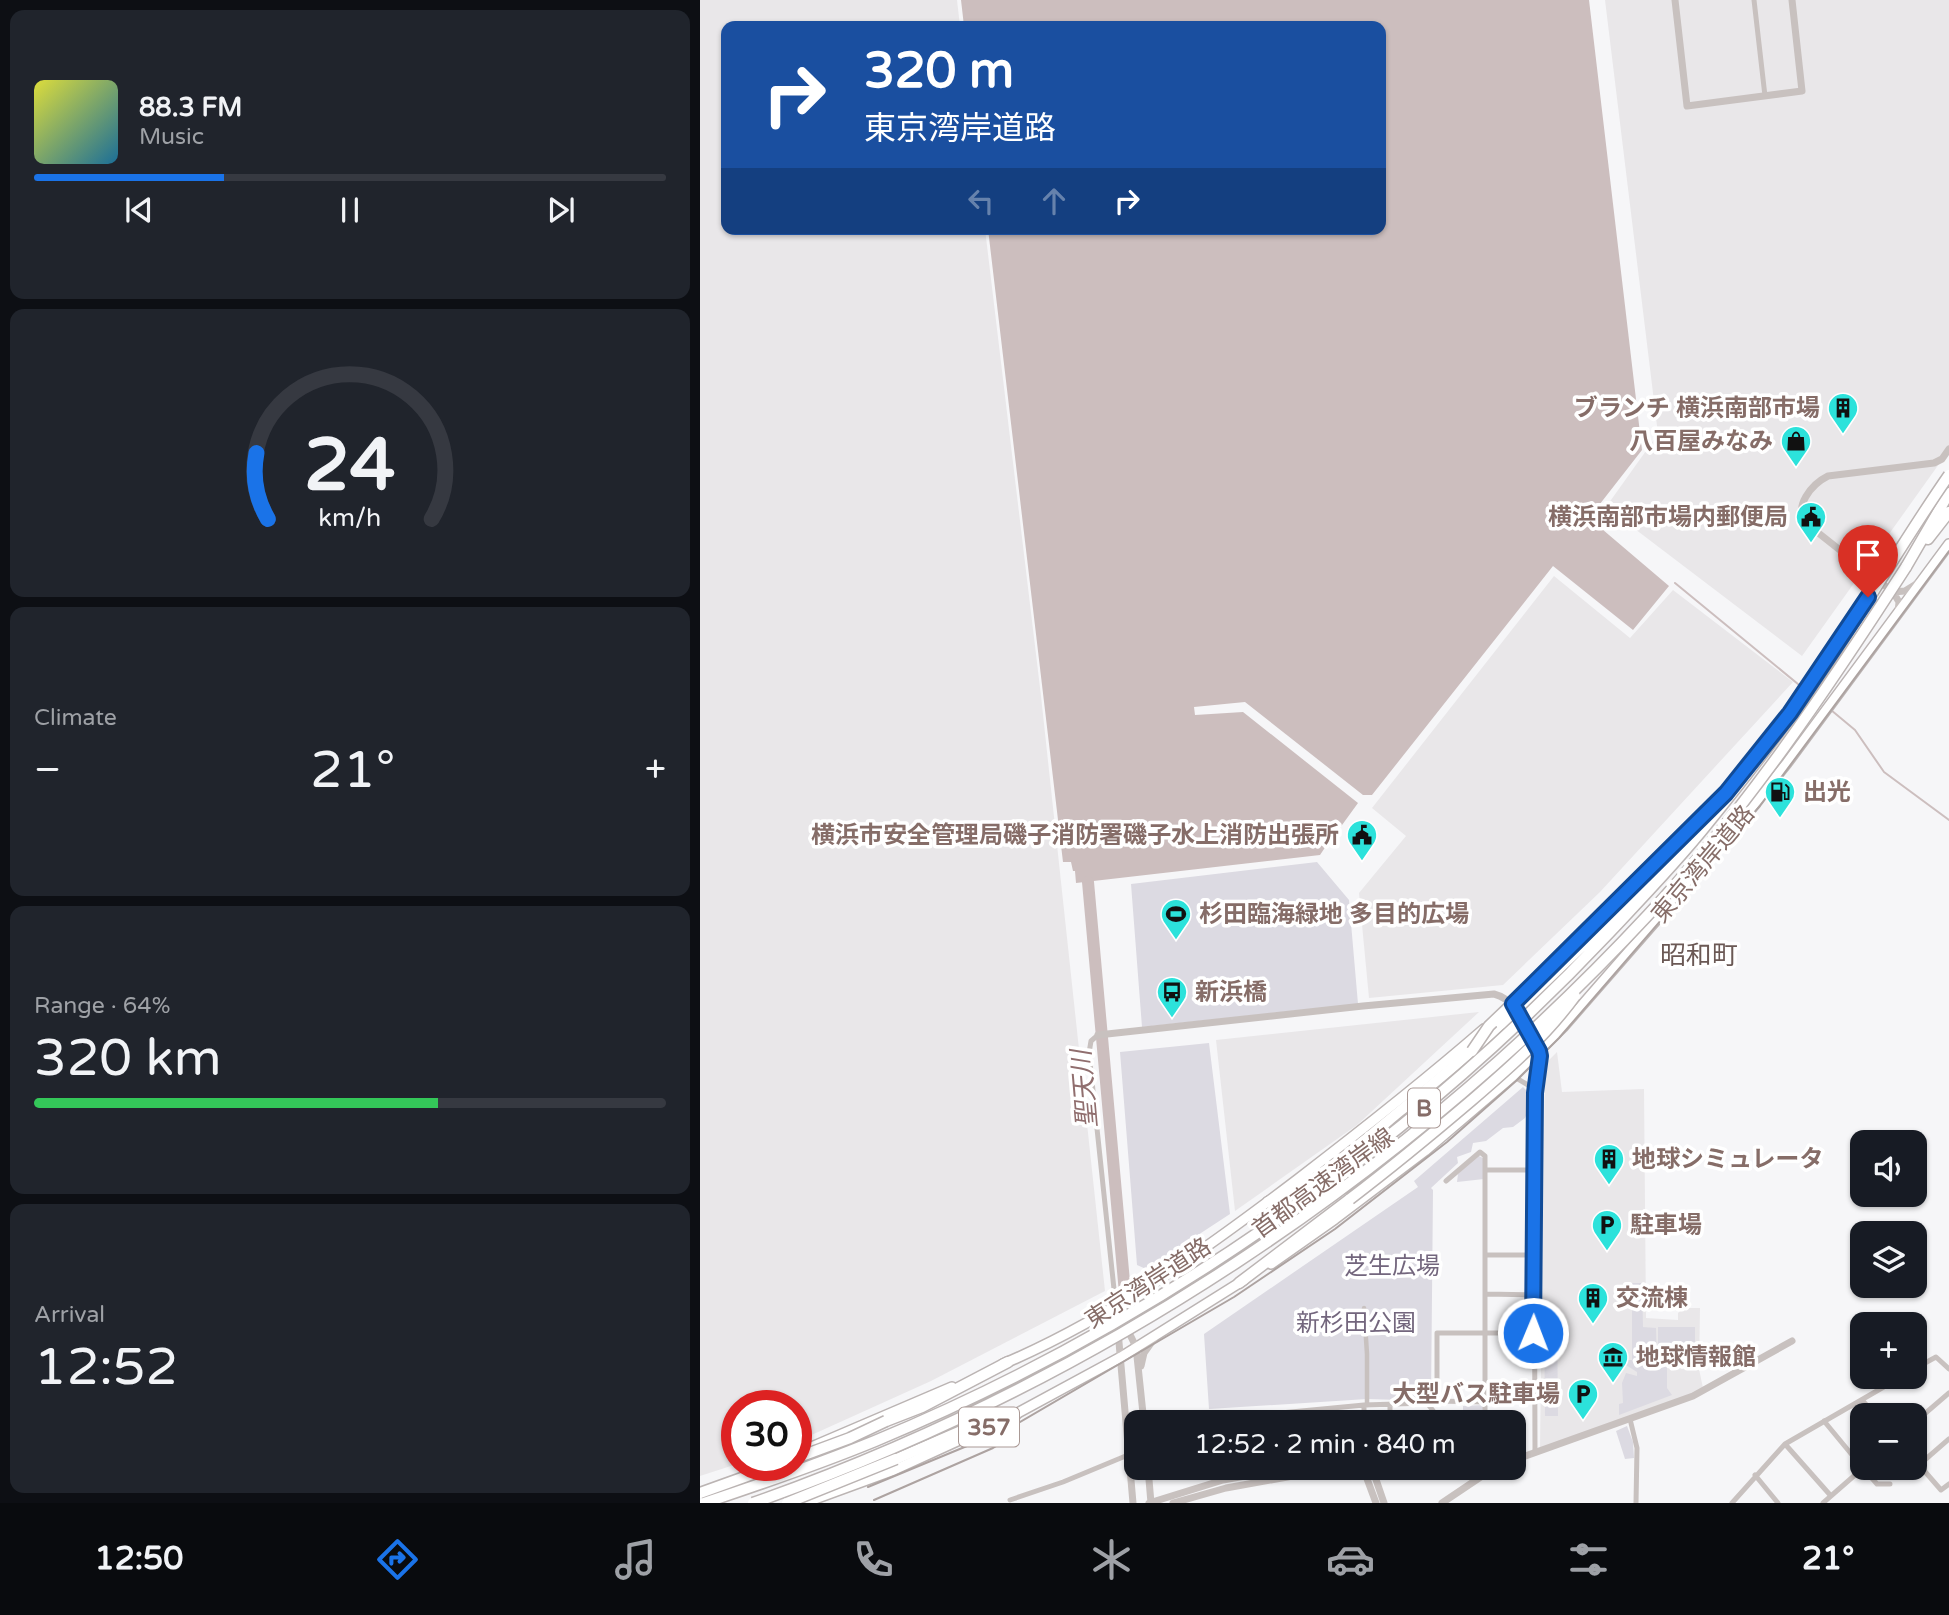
<!DOCTYPE html>
<html lang="en">
<head>
<meta charset="utf-8">
<style>
  :root { --surface:#171b24; --page:#20242c; --text:#f1f3f6; --muted:#9ea1a6; --line:#363941; --accent:#1a73e8 }
  body { margin:0; font-family:"Varela Round","Noto Sans JP",sans-serif; background:var(--page); color:var(--text); height:100vh; display:flex; flex-direction:column; font-size:26px; white-space:nowrap }
  * { box-sizing:border-box; margin:0 }
  p { font-size:23px; color:var(--muted) }
  .icon { flex:none; width:38px; height:38px; fill:none; stroke:currentColor; stroke-width:2; stroke-linecap:round; stroke-linejoin:round }
  .map { position:relative; flex:1; overflow:hidden }
  .drawer { display:flex; flex-direction:column; gap:10px; padding:10px; background:#0d0f14; width:700px }
  .drawer>* { flex:none }
  .hud { position:absolute; left:21px; top:21px; width:665px; height:214px; border-radius:14px; box-shadow:0 2px 5px #0004; background:#1a4fa0; color:#fff; overflow:hidden }
  .fabs { position:absolute; left:1150px; top:1130px; display:grid; gap:14px }
  .fabs a { display:grid; place-items:center; width:77px; height:77px; border-radius:14px; background:var(--surface); box-shadow:0 2px 5px #0004; font-size:35px }
  .speed { position:absolute; left:21px; top:1390px; display:flex; gap:14px; font-size:35px; font-weight:700; text-align:center }
  .speed>* { display:grid; place-content:center; width:91px; height:91px; border-radius:50%; background:var(--surface); box-shadow:0 2px 5px #0004; line-height:1 }
  .speed .limit { border:10px solid #d22; background:#fff; color:#111 }
  .pin { position:absolute; display:grid; place-items:center; width:60px; height:60px; color:#fff; margin:-72px -30px; border-radius:50% 50% 50% 0; rotate:-45deg; box-shadow:0 0 7px #0007 }
  .pin .icon { rotate:45deg }
  .me { position:absolute; width:77px; margin:-38px; rotate:1deg; stroke-linejoin:round; filter:drop-shadow(0 0 5px #0008) }
  .turn { display:flex; align-items:center; gap:24px; height:147px; padding:0 28px; font-size:32px }
  .turn .icon { width:91px; height:91px; stroke-width:2.5 }
  .turn b { display:block; font-size:49px; line-height:60px }
  .lanes { display:flex; align-items:center; height:66px; padding:0 28px; background:#0003; justify-content:center; gap:35px; direction:ltr }
  .lanes .off { opacity:.35 }
  .big { font-size:52px; font-weight:600; line-height:1.1 }
  .drawer .card { flex:1; display:flex; flex-direction:column; justify-content:center; gap:10px; min-width:0; padding:0 24px; border-radius:14px; background:var(--page) }
  .drawer .dial { align-items:center; gap:0 }
  .dial svg { height:182px; overflow:visible; fill:none; stroke:var(--line); stroke-width:7; stroke-linecap:round; text-anchor:middle }
  .dial text { fill:var(--text); stroke:none }
  .song { display:flex; align-items:center; gap:21px }
  .cover { width:84px; height:84px; border-radius:10px; background:linear-gradient(135deg,hsl(60 70% 55%),hsl(200 70% 35%)) }
  .played { height:7px; border-radius:4px; background:linear-gradient(90deg,var(--accent) 30%,var(--line) 30%) }
  .keys { display:flex; justify-content:space-around; direction:ltr }
  .heat { display:flex; justify-content:space-between; align-items:center; font-size:38px; direction:ltr }
  .charge { height:10px; border-radius:5px; background:linear-gradient(90deg,#34c759 64%,var(--line) 0) }
  .trip { position:absolute; left:424px; top:1410px; width:402px; height:70px; border-radius:14px; background:var(--surface); box-shadow:0 2px 5px #0004; font-weight:600; line-height:70px; text-align:center }
  .menu { display:flex; height:112px; justify-content:space-around; align-items:center; background:#090b0e; color:var(--muted) }
  .menu .icon { width:49px; height:49px }
  .menu .on { color:var(--accent) }
  .menu b { font-size:32px; color:var(--text) }
  main { display:flex; flex:1; min-height:0 }
  .map>svg:first-child { display:block }
</style>
</head>
<body>
<main>
<section class="drawer">
<div class="card">
<div class="song"><i class="cover"></i><div><b>88.3 FM</b><p>Music</p></div></div>
<div class="played"></div>
<div class="keys"><svg class="icon" aria-label="previous" viewBox="0 0 24 24"><path d="M18 5L8 12l10 7zM5 5v14"/></svg><svg class="icon" aria-label="pause" viewBox="0 0 24 24"><path d="M8 5v14M16 5v14"/></svg><svg class="icon" aria-label="next" viewBox="0 0 24 24"><path d="M6 5l10 7-10 7zM19 5v14"/></svg></div>
</div>
<div class="card dial"><svg viewBox="0 0 100 80">
<path d="M14 69A42 42 0 1 1 86 69"/>
<path d="M14 69A42 42 0 0 1 9 40" stroke="#1a73e8"/>
<text x="50" y="56" font-size="32" font-weight="700">24</text>
<text x="50" y="72" font-size="11">km/h</text>
</svg></div>
<div class="card"><p>Climate</p>
<div class="heat"><a>−</a><b class="big">21°</b><a>+</a></div>
</div>
<div class="card"><p>Range · 64%</p><b class="big">320 km</b><div class="charge"></div></div>
<div class="card"><p>Arrival</p><b class="big">12:52</b></div>
</section>
<div class="map">
<svg width="1249" height="1503" viewBox="0 0 1249 1503">
  <rect width="100%" height="100%" fill="#f6f6f8"/>
  <path fill="#e9e7e9" d="M0 0H257L260 26H26V229H285L341 696 405 1291 231 1381 96 1442V1405H37V1464L0 1476Z
    M905 0H1249V450L1102 656 906 507 958 434Z
    M854 576 930 638 973 590 1093 682 900 892 803 985 669 998 659 893 706 836 672 808Z
    M779 1012 657 1125 535 1211 516 1040Z
    M857 1052 862 1092 944 1089 946 1318 978 1320V1313L983 1308H1000L999 1369 1003 1388 993 1396 840 1449 845 1064Z"/>
  <path fill="#dcdae2" d="M617 862 649 900 658 1004 442 1027 431 884Z
    M509 1043 530 1214 446 1269 437 1265 420 1052Z
    M823 1087 826 1090 830 1107 825 1118 813 1127 803 1128 786 1141 773 1143 771 1152 757 1157 758 1163 731 1188 733 1190 731 1401 667 1399 509 1409 504 1334 718 1187 714 1181Z
    M777 1155 785 1159 784 1179 757 1182 758 1174Z
    M932 1283H942L943 1327 956 1328 957 1367H967V1388L972 1395 919 1415V1404L923 1403 922 1383 926 1373 937 1376V1372L921 1362V1360H932Z
    M857 1308 858 1416H845L844 1309Z
    M958 1327H995V1365H958Z
    M783 1405V1423H763V1406Z
    M927 1426 933 1442 934 1458 925 1459 916 1431Z"/>
  <path fill="#ccbebe" d="M261 0H889L942 450 889 518 969 586 933 630 853 566 672 795H663L545 702 494 707 495 715 543 712 658 803 629 843 608 827 606 829 626 846 620 855 376 883 375 871H373L371 862H363L288 229H681V26H264Z"/>
  <g fill="none" stroke-linecap="round" stroke-linejoin="round">
    <path stroke="#ccbebe" stroke-width="2" d="M975 583 1104 689
      M1131 710 1155 730 1184 772 1249 820"/>
    <path stroke="#ccbebe" stroke-width="12" d="M388 882 425 1293"/>
    <g stroke="#bbb4b3" stroke-width="12">
      <path id="trunk" d="M991 830 1032 787
        M805 1011 960 859
        M571 1264 635 1219 725 1151 813 1076 863 1027 1019 848 1087 763 1249 544
        M303 1364C411 1318 506 1249 598 1179 662 1130 724 1081 784 1029
        M312 1416 421 1357 544 1280
        M107 1449 252 1387
        M104 1503 194 1470 299 1422"/>
    </g>
    <g stroke="#bbb4b3" stroke-width="13">
      <path id="motorway" d="M1228 539 1249 512
        M1206 567 1249 493
        M568 1202C617 1183 659 1145 700 1111 734 1083 769 1055 801 1024
        M539 1283 650 1199
        M186 1421 222 1407 308 1362
        M196 1459 268 1428 316 1414"/>
    </g>
    <path stroke="#c8c1bf" stroke-width="4.5" d="M664 1308 667 1354V1405"/>
    <path stroke="#c8c1bf" stroke-width="5" d="M1054 0 1065 96
      M398 1035 391 1041 389 1053 416 1308
      M813 1076 828 1085 835 1093
      M785 1170H834
      M746 1181 780 1152 785 1156V1423
      M785 1255H834
      M785 1294 834 1295
      M1214 1369 1236 1357 1249 1369
      M1162 1400 1176 1416
      M785 1402 737 1401V1333H833
      M664 1405 727 1403 738 1417 739 1423
      M930 1419 937 1448 936 1503
      M1124 1421 1162 1467
      M517 1423V1419L664 1405V1423
      M690 1423V1404
      M1214 1423 1249 1393
      M1085 1444 1131 1496
      M835 1452 834 1129 839 1051
      M1214 1459 1241 1490 1249 1484
      M1219 1465 1249 1439
      M522 1468 523 1480
      M721 1468 727 1474 742 1473 741 1468
      M1163 1468 1177 1484H1190
      M1055 1475 1078 1503
      M310 1500 363 1482 428 1455
      M1032 1503 1085 1444 1201 1377
      M1123 1503 1163 1468"/>
    <path stroke="#c8c1bf" stroke-width="7" d="M975 0 987 106 1102 91 1092 0
      M1193 592 1205 591 1218 583
      M1198 613 1199 602 1193 592 1107 524C1092 507 1112 484 1128 476L1234 463 1242 459 1249 449
      M398 1035 663 1006 794 994C818 1000 826 1028 837 1047
      M416 1308 433 1503
      M420 1314 436 1347 444 1423
      M441 1366 444 1353 454 1339
      M814 1460 993 1396 1092 1341
      M448 1468 451 1503
      M663 1468 676 1503
      M672 1468 684 1503
      M449 1503 523 1480 589 1468
      M473 1503 526 1488 637 1468
      M742 1503 794 1468"/>
    <use href="#trunk" stroke="#fff" stroke-width="9"/>
    <use href="#motorway" stroke="#fff" stroke-width="10"/>
    <path stroke="#ada3a1" stroke-width="2" d="M168 1487 308 1429 534 1297 635 1229 747 1142 816 1081 859 1038 1060 806 1249 551
      M174 1500 293 1448 317 1434"/>
    <g stroke="#bbb4b3" stroke-width="13" stroke-linecap="butt">
      <path id="motorway-bridge" d="M801 1024 894 935 996 828
        M772 1051 789 1026 810 1006
        M650 1199C692 1167 732 1134 772 1100 809 1068 846 1036 875 996
        M96 1458 150 1438 186 1421
        M0 1493 78 1465
        M4 1503C61 1484 119 1464 175 1441 450 1327 704 1150 908 934 942 898 977 862 1008 823 1046 776 1084 728 1118 677 1163 611 1203 541 1249 475
        M53 1503C393 1383 702 1179 948 915 1046 810 1128 688 1206 567
        M87 1503 196 1459"/>
    </g>
    <use href="#motorway-bridge" stroke="#fff" stroke-width="10"/>
  </g>
  <g fill="none" stroke-linecap="round" stroke-linejoin="round">
    <g stroke="#114b97" stroke-width="18">
      <path id="route" d="M833 1333 835 1093 840 1056 839 1051 813 1004 1026 793 1090 713 1168 597"/>
    </g>
    <use href="#route" stroke="#1a73e8" stroke-width="12"/>
  </g>
  <defs>
    <g id="building-pin" transform="scale(1.575)"><path d="M0 17L-7.5 6A9.5 9.5 0 1 1 7.5 6Z" fill="#2ce2db" stroke="#fff"/><path d="M-4-6H4V6H1V3H-1V6H-4ZM-2.5-4.3h1.7v1.8h-1.7ZM.8-4.3h1.7v1.8H.8ZM-2.5-1h1.7V.8h-1.7ZM.8-1h1.7V.8H.8Z" fill="#111"/></g>
    <g id="shop-pin" transform="scale(1.575)"><path d="M0 17L-7.5 6A9.5 9.5 0 1 1 7.5 6Z" fill="#2ce2db" stroke="#fff"/><path d="M-5-2.5h2.3a2.7 3.5 0 0 1 5.4 0H5L5.5 6h-11ZM-1.5-2.5h3a1.5 2.3 0 0 0-3 0Z" fill="#111"/></g>
    <g id="civic-pin" transform="scale(1.575)"><path d="M0 17L-7.5 6A9.5 9.5 0 1 1 7.5 6Z" fill="#2ce2db" stroke="#fff"/><path d="M-.6-6.5H3V-4.5H.6V-3L4-1V1h2V6H-6V1h2V-1L-.6-3ZM-1.2 2.5V6h2.4V2.5Z" fill="#111"/></g>
    <g id="fuel-pin" transform="scale(1.575)"><path d="M0 17L-7.5 6A9.5 9.5 0 1 1 7.5 6Z" fill="#2ce2db" stroke="#fff"/><path d="M-5.5-6h7V0h2V4h1.3V-2.5L3-4.5l.8-.8L6-3V5H2.5V1h-1V6h-7ZM-4.2-4.7v3.2H.2V-4.7Z" fill="#111"/></g>
    <g id="stadium-pin" transform="scale(1.575)"><path d="M0 17L-7.5 6A9.5 9.5 0 1 1 7.5 6Z" fill="#2ce2db" stroke="#fff"/><path d="M0-5a6.5 5 0 1 0 0 10a6.5 5 0 1 0 0-10ZM-3.5-1.8h7v3.6h-7Z" fill="#111"/></g>
    <g id="bus-pin" transform="scale(1.575)"><path d="M0 17L-7.5 6A9.5 9.5 0 1 1 7.5 6Z" fill="#2ce2db" stroke="#fff"/><path d="M-5-6H5V4H4V6H2V4H-2V6H-4V4H-5ZM-3.5-4V0h7V-4ZM-3.5 1.2v1.5H-2V1.2ZM2 1.2v1.5H3.5V1.2Z" fill="#111"/></g>
    <g id="parking-pin" transform="scale(1.575)"><path d="M0 17L-7.5 6A9.5 9.5 0 1 1 7.5 6Z" fill="#2ce2db" stroke="#fff"/><path d="M-3.5-5.5H1a3.5 3.5 0 0 1 0 7H-1V5.5H-3.5ZM-1-3.4V-.6H.8a1.4 1.4 0 0 0 0-2.8Z" fill="#111"/></g>
    <g id="museum-pin" transform="scale(1.575)"><path d="M0 17L-7.5 6A9.5 9.5 0 1 1 7.5 6Z" fill="#2ce2db" stroke="#fff"/><path d="M0-6L6-3V-2H-6V-3ZM-5-1h2V3h-2ZM-1-1h2V3h-2ZM3-1h2V3H3ZM-6 4H6V6H-6Z" fill="#111"/></g>
  </defs>
  <g fill-rule="evenodd">
    <use href="#building-pin" x="1143" y="408"/>
    <use href="#shop-pin" x="1096" y="441"/>
    <use href="#civic-pin" x="1111" y="517"/>
    <use href="#fuel-pin" x="1080" y="792"/>
    <use href="#civic-pin" x="662" y="835"/>
    <use href="#stadium-pin" x="476" y="914"/>
    <use href="#bus-pin" x="472" y="992"/>
    <use href="#building-pin" x="909" y="1159"/>
    <use href="#parking-pin" x="907" y="1225"/>
    <use href="#building-pin" x="893" y="1298"/>
    <use href="#museum-pin" x="913" y="1357"/>
    <use href="#parking-pin" x="883" y="1394"/>
  </g>
  <g text-anchor="middle" stroke-width="7" stroke-linejoin="round" paint-order="stroke">
    <g fill="#fff" stroke="#aa9995" stroke-width="2">
      <rect x="708" y="1088.5" width="32" height="39" rx="5"/>
      <rect x="259" y="1407.5" width="60" height="39" rx="5"/>
    </g>
    <g font-size="23" font-weight="bold" fill="#866d68">
      <text x="724" y="1116">B</text>
      <text x="289" y="1435">357</text>
    </g>
    <g font-size="24" font-weight="bold" fill="#866d68" stroke="#fff" text-anchor="start">
      <text x="1120" y="416" text-anchor="end">ブランチ 横浜南部市場</text>
      <text x="1073" y="449" text-anchor="end">八百屋みなみ</text>
      <text x="1088" y="525" text-anchor="end">横浜南部市場内郵便局</text>
      <text x="1103" y="800">出光</text>
      <text x="639" y="843" text-anchor="end">横浜市安全管理局磯子消防署磯子水上消防出張所</text>
      <text x="499" y="922">杉田臨海緑地 多目的広場</text>
      <text x="495" y="1000">新浜橋</text>
      <text x="932" y="1167">地球シミュレータ</text>
      <text x="930" y="1233">駐車場</text>
      <text x="916" y="1306">交流棟</text>
      <text x="936" y="1365">地球情報館</text>
      <text x="860" y="1402" text-anchor="end">大型バス駐車場</text>
    </g>
    <g font-size="24" fill="#866d68" stroke="#fff">
      <text transform="translate(1003 864) rotate(-50)" y="8">東京湾岸道路</text>
      <text transform="translate(623 1183) rotate(-36)" y="8">首都高速湾岸線</text>
      <text transform="translate(448 1283) rotate(-33)" y="8">東京湾岸道路</text>
    </g>
    <g font-size="24" fill="#73667d" stroke="#fff">
      <text x="692" y="1274">芝生広場</text>
      <text x="656" y="1331">新杉田公園</text>
    </g>
    <g font-size="26" fill="#6b5955" stroke="#fff">
      <text x="999" y="964">昭和町</text>
    </g>
    <g font-size="26" font-style="italic" fill="#906e6e" stroke="#fff">
      <text transform="translate(384 1089) rotate(-95)" y="9">聖天川</text>
    </g>
  </g>
</svg>
<div class="fabs">
<a><svg class="icon" aria-label="sound" viewBox="0 0 24 24"><path d="M4 9h4l5-4v14l-5-4H4zM17 9q2 3 0 6"/></svg></a>
<a><svg class="icon" aria-label="layers" viewBox="0 0 24 24"><path d="M12 4l9 5-9 5-9-5zM3 14l9 5 9-5"/></svg></a>
<a>+</a>
<a>−</a>
</div>
<div class="speed"><div class="limit">30</div></div>
<div class="pin" style="left:1168px;top:597px;background:#d93025"><svg class="icon" aria-label="arrive" viewBox="0 0 24 24"><path d="M6 21V4h12l-3 4 3 4H6"/></svg></div>
<svg class="me" style="left:833px;top:1333px" viewBox="-20 -20 40 40"><circle r="17" fill="#1a73e8" stroke="#fff" stroke-width="3"/><path d="M0-11L8 9 0 5-8 9z" fill="#fff"/></svg>
<div class="trip">12:52 · 2 min · 840 m</div>
<div class="hud">
<div class="turn"><svg class="icon" aria-label="right" viewBox="0 0 24 24"><path d="M7 20v-9h11M14 6l5 5-5 5"/></svg><div><b>320 m</b>東京湾岸道路</div></div>
<div class="lanes"><svg class="icon off" aria-label="left" viewBox="0 0 24 24"><path d="M17 20v-9H6M10 6l-5 5 5 5"/></svg><svg class="icon off" aria-label="ahead" viewBox="0 0 24 24"><path d="M12 20V5M6 11l6-6 6 6"/></svg><svg class="icon" aria-label="right" viewBox="0 0 24 24"><path d="M7 20v-9h11M14 6l5 5-5 5"/></svg></div>
</div>
</div>
</main>
<nav class="menu">
<b>12:50</b>
<svg class="icon on" aria-label="directions" viewBox="0 0 24 24"><path d="M12 3l9 9-9 9-9-9zM9 14v-3h6M13 9l2 2-2 2"/></svg>
<svg class="icon" aria-label="music" viewBox="0 0 24 24"><path d="M9 18V5l10-2v13"/><circle cx="6" cy="18" r="3"/><circle cx="16" cy="16" r="3"/></svg>
<svg class="icon" aria-label="phone" viewBox="0 0 24 24"><path d="M5 4h4l2 5-3 2q2 4 5 5l2-3 5 2v4C11 20 4 13 5 4z"/></svg>
<svg class="icon" aria-label="climate" viewBox="0 0 24 24"><path d="M12 3v18M4 7l16 10M4 17L20 7"/></svg>
<svg class="icon" aria-label="car" viewBox="0 0 24 24"><path d="M5 17H2v-5l4-1 3-4h7l3 4 3 1v5h-3M9 17h6M6 11h13"/><circle cx="7" cy="17" r="2"/><circle cx="17" cy="17" r="2"/></svg>
<svg class="icon" aria-label="filters" viewBox="0 0 24 24"><path d="M4 7h16M4 17h16"/><circle cx="9" cy="7" r="2"/><circle cx="15" cy="17" r="2"/></svg>
<b>21°</b>
</nav>
</body>
</html>
